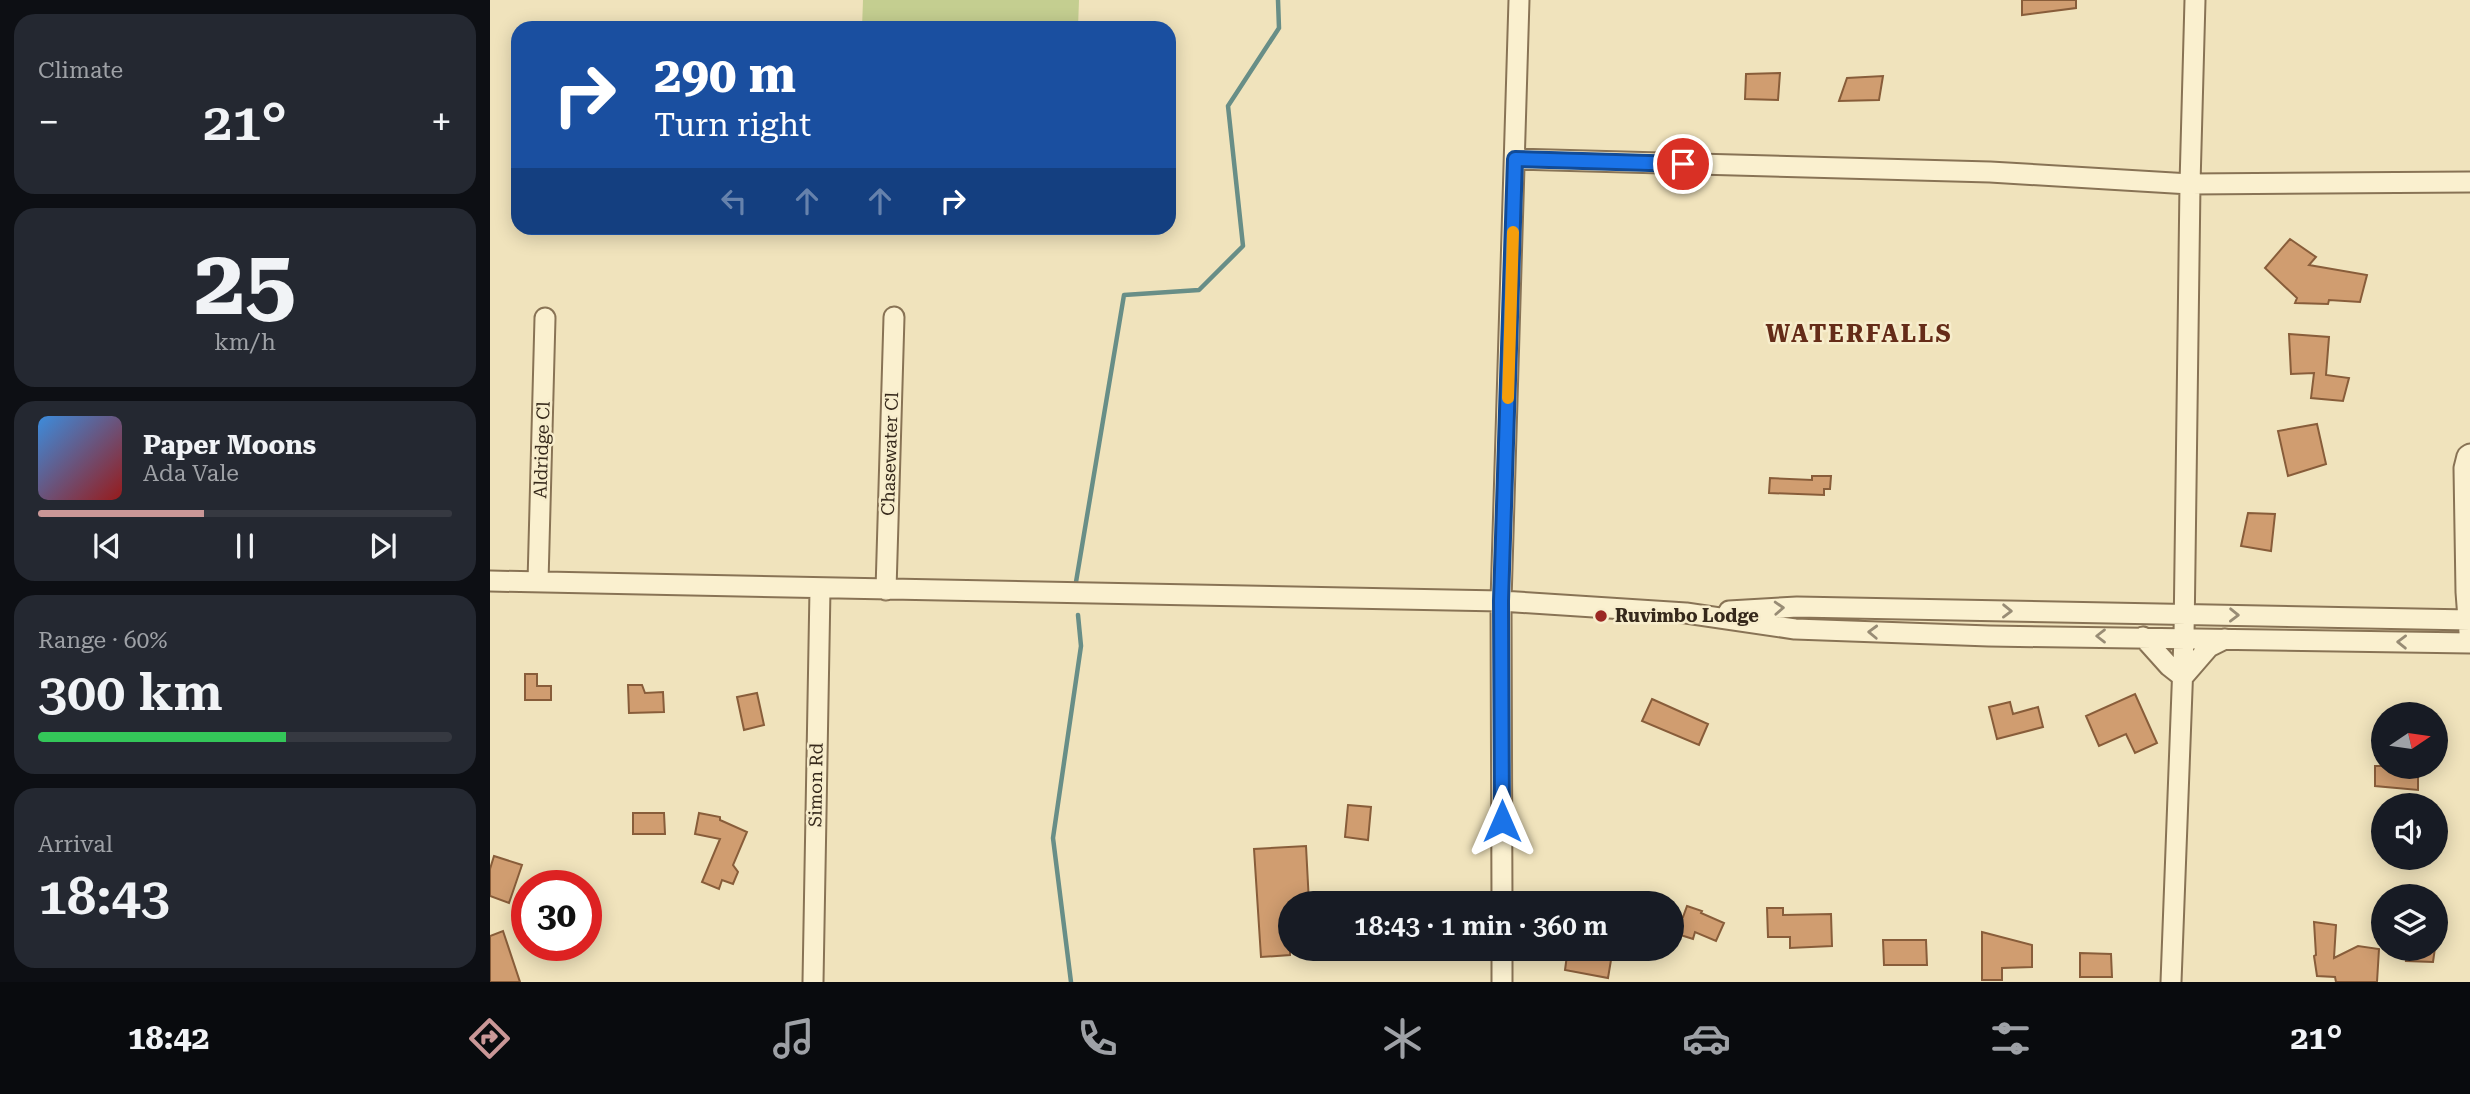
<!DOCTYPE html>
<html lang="en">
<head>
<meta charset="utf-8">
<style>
  :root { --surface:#171b24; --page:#242831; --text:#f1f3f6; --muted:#9ea1a6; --line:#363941; --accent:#ca9797 }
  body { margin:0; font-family:"Roboto Serif",serif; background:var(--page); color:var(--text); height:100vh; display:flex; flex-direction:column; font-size:26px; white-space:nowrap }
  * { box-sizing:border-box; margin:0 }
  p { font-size:23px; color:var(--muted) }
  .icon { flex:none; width:38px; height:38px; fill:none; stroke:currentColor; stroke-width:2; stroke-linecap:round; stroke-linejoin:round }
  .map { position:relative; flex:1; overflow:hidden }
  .details { display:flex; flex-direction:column; gap:14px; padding:14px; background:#0d0f14; width:490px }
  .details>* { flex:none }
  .banner { position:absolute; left:21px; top:21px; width:665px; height:214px; border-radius:21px; box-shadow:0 4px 18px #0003; background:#1a4fa0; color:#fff; overflow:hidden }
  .needle { width:46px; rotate:77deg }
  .buttons { position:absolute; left:1881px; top:702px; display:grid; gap:14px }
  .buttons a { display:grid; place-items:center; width:77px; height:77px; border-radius:50%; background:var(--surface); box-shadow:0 4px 18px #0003; font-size:35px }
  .speed { position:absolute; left:21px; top:870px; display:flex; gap:14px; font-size:35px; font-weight:700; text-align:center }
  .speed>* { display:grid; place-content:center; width:91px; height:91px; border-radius:50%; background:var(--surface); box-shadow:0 4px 18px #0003; line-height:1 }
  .speed .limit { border:10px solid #d22; background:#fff; color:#111 }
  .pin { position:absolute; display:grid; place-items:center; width:60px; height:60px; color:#fff; margin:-30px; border:4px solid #fff; border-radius:50%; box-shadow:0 2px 7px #0007 }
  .me { position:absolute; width:77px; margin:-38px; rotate:0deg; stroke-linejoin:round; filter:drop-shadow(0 0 5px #0008) }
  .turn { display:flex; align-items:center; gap:24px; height:147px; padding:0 28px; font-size:32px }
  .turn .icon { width:91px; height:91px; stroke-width:2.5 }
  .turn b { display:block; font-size:49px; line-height:60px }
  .lanes { display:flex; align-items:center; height:66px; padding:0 28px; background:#0003; justify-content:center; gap:35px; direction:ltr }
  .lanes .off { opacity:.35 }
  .big { font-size:52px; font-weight:600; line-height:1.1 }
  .details .card { flex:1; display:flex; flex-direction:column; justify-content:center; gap:10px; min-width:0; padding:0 24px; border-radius:21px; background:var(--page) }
  .details .dial { align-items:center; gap:0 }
  .dial b { font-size:91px; line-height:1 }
  .song { display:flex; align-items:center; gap:21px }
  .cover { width:84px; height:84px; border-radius:10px; background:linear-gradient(135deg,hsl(210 70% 55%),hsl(0 70% 35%)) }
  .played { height:7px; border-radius:4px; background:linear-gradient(90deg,var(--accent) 40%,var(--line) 40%) }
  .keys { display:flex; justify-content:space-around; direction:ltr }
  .heat { display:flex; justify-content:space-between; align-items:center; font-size:38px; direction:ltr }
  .charge { height:10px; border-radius:5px; background:linear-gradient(90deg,#34c759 60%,var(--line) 0) }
  .trip { position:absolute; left:788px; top:891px; width:406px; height:70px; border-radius:35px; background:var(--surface); box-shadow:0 4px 18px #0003; font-weight:600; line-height:70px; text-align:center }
  .tabs { display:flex; height:112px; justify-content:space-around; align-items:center; background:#090b0e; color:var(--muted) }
  .tabs .icon { width:49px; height:49px }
  .tabs .on { color:var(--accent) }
  .tabs b { font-size:32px; color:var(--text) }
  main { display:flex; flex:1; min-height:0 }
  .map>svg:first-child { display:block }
</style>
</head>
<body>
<main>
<section class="details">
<div class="card"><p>Climate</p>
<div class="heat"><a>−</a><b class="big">21°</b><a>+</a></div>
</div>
<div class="card dial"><b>25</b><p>km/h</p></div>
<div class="card">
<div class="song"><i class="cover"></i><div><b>Paper Moons</b><p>Ada Vale</p></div></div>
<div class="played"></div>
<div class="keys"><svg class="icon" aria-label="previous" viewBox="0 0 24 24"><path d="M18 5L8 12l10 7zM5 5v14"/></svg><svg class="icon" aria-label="pause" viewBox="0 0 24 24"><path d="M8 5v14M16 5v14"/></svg><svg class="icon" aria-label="next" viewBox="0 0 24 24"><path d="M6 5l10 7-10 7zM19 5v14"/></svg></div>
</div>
<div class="card"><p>Range · 60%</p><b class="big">300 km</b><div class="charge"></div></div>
<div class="card"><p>Arrival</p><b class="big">18:43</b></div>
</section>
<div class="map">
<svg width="1980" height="982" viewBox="0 0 1980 982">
  <rect width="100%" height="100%" fill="#f0e3bc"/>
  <path fill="#c4ce90" d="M373 0H589L588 28H372Z"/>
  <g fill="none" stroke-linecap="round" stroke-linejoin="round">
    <path stroke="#688e87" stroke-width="4.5" d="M585 588 634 295 709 290 753 246 738 106 789 28 788 0
      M581 982 563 838 591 646 588 615"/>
  </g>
  <path fill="#d09d70" stroke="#885d3a" stroke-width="2" d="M1532 0H1586V8L1532 15Z
    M1290 73 1288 100 1255 99 1256 74Z
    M1393 76 1389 100 1349 101 1357 78Z
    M1800 239 1826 257 1819 265 1877 275 1870 302 1839 300 1838 304 1805 303 1807 298 1775 268Z
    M1799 334 1839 337 1836 375 1859 378 1853 401 1821 398 1824 373 1801 374Z
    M1827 424 1836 464 1798 476 1788 431Z
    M1322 476H1341L1340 489H1334V495L1279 493 1280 478 1322 480Z
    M1758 513 1785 514 1781 551 1751 546Z
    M35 674H47V686H61V700H35Z
    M138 685H152L155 693 173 692 174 712 139 713Z
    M267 693 274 725 254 730 247 697Z
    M1645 694 1667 743 1645 753 1636 734 1609 746 1596 716Z
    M1162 699 1218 724 1209 745 1152 721Z
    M1520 702 1523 714 1548 707 1553 727 1507 739 1499 707Z
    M1885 766H1928V790L1885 786Z
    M858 805 881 807 878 840 855 837Z
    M143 813H174L175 834H143Z
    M209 813 230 817V820L257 832 243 865 248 872 243 884 232 880 229 889 212 882 230 839 205 834Z
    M816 846 819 903H800V955L771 957 764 849Z
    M4 856 32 865 19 903 0 896V869Z
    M1197 906 1212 911 1211 913 1234 923 1226 941 1205 932 1203 939 1181 932V914L1193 917Z
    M1277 908H1293V915L1341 914 1342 946 1300 948V937H1278Z
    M1824 922 1846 925 1844 958 1868 946 1889 949 1887 982H1846L1845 977 1827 976 1824 956 1826 955Z
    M13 931 30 982H0V936Z
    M1492 932 1542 945V967L1512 968V980H1492Z
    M1393 940H1436L1437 965H1394Z
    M1078 948H1123L1118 978 1075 970Z
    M1918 948H1945L1943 962 1916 961Z
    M1590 953 1621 954 1622 977H1590Z"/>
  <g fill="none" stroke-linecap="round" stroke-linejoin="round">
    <g stroke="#887355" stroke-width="23">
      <path id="minor" d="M1025 159 1500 172 1700 184 1980 182
        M0 581 1011 601 1196 613 1305 629 1499 636 1980 643
        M48 582 55 318
        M396 590 404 317
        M1239 611 1307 607 1980 620
        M1979 632 1976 592 1974 468 1977 456 1980 454
        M1653 637 1679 666 1693 677 1719 647 1735 639
        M1012 903 1011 601 1029 0
        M1012 948V982
        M323 982 330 589
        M1681 982 1694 637 1700 184 1705 0"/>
    </g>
    <use href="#minor" stroke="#faf0cf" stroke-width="19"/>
  </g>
  <defs><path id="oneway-chevron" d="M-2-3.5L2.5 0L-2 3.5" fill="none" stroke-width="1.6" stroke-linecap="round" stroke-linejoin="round" transform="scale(1.75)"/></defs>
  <g stroke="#988c75">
    <use href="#oneway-chevron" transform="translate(1289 608) rotate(-3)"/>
    <use href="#oneway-chevron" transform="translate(1517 611) rotate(1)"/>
    <use href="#oneway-chevron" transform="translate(1744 615) rotate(1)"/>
    <use href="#oneway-chevron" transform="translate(1383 632) rotate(-178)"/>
    <use href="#oneway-chevron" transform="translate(1611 636) rotate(-180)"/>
    <use href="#oneway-chevron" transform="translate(1912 642) rotate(-179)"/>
  </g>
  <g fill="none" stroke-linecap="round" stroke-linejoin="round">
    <g stroke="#114b97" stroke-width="18">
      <path id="route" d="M1012 821 1011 601 1025 159 1193 164"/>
    </g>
    <use href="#route" stroke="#1a73e8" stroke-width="12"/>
    <path stroke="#f59e0b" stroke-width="12" d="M1018 398 1023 232"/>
  </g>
  <circle fill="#9a2722" stroke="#f7edcc" stroke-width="2.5" cx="1111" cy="616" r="7"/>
  <g text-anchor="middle" stroke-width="5" stroke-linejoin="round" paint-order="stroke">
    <g font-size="18" fill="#36291b" stroke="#f7edcc">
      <text transform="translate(52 450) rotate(-88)" y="6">Aldridge Cl</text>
      <text transform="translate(400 454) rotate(-88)" y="6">Chasewater Cl</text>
      <text transform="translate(326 785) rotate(-89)" y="6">Simon Rd</text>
    </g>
    <g font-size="18" font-weight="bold" fill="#36291b" stroke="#f7edcc" text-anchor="start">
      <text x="1125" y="622">Ruvimbo Lodge</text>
    </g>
    <g font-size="24" font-weight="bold" letter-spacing="2" fill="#652c18" stroke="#f7edcc">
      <text x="1369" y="342">WATERFALLS</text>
    </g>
  </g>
</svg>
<div class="buttons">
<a><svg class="needle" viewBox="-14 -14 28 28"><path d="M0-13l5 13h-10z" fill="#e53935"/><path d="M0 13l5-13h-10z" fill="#9ea1a6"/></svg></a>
<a><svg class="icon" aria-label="sound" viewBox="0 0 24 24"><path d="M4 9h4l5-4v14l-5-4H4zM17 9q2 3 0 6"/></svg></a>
<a><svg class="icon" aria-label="layers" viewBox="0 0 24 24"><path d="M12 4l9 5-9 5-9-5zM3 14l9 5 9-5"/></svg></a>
</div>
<div class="speed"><div class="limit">30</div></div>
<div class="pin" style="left:1193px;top:164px;background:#d93025"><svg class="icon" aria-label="arrive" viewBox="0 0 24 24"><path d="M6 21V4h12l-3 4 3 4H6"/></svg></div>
<svg class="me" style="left:1012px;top:821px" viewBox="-20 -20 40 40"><path d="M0-17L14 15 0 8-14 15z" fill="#1a73e8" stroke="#fff" stroke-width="4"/></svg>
<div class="trip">18:43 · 1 min · 360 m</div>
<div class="banner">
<div class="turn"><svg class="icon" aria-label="right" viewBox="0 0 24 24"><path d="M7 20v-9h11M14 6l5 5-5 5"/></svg><div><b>290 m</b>Turn right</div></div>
<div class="lanes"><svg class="icon off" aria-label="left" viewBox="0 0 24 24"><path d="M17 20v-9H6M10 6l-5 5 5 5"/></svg><svg class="icon off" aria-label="ahead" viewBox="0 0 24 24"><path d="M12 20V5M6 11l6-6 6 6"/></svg><svg class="icon off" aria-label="ahead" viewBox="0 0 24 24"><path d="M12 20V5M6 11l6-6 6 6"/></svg><svg class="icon" aria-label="right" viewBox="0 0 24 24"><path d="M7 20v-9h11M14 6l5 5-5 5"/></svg></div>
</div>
</div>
</main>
<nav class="tabs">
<b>18:42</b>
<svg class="icon on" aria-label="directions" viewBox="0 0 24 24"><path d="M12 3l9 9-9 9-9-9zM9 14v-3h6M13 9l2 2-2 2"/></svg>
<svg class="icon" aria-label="music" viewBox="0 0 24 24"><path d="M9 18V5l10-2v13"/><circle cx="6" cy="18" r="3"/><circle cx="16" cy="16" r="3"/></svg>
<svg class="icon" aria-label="phone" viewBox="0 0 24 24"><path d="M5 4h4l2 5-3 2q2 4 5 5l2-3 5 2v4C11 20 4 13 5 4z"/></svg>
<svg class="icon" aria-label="climate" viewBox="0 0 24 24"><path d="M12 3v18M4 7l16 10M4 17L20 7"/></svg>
<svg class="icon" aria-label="car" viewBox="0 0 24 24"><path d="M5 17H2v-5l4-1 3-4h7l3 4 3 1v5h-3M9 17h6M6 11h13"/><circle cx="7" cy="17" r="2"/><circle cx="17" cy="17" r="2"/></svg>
<svg class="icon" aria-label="filters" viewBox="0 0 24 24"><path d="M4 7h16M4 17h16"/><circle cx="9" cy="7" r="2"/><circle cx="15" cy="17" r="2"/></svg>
<b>21°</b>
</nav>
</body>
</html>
